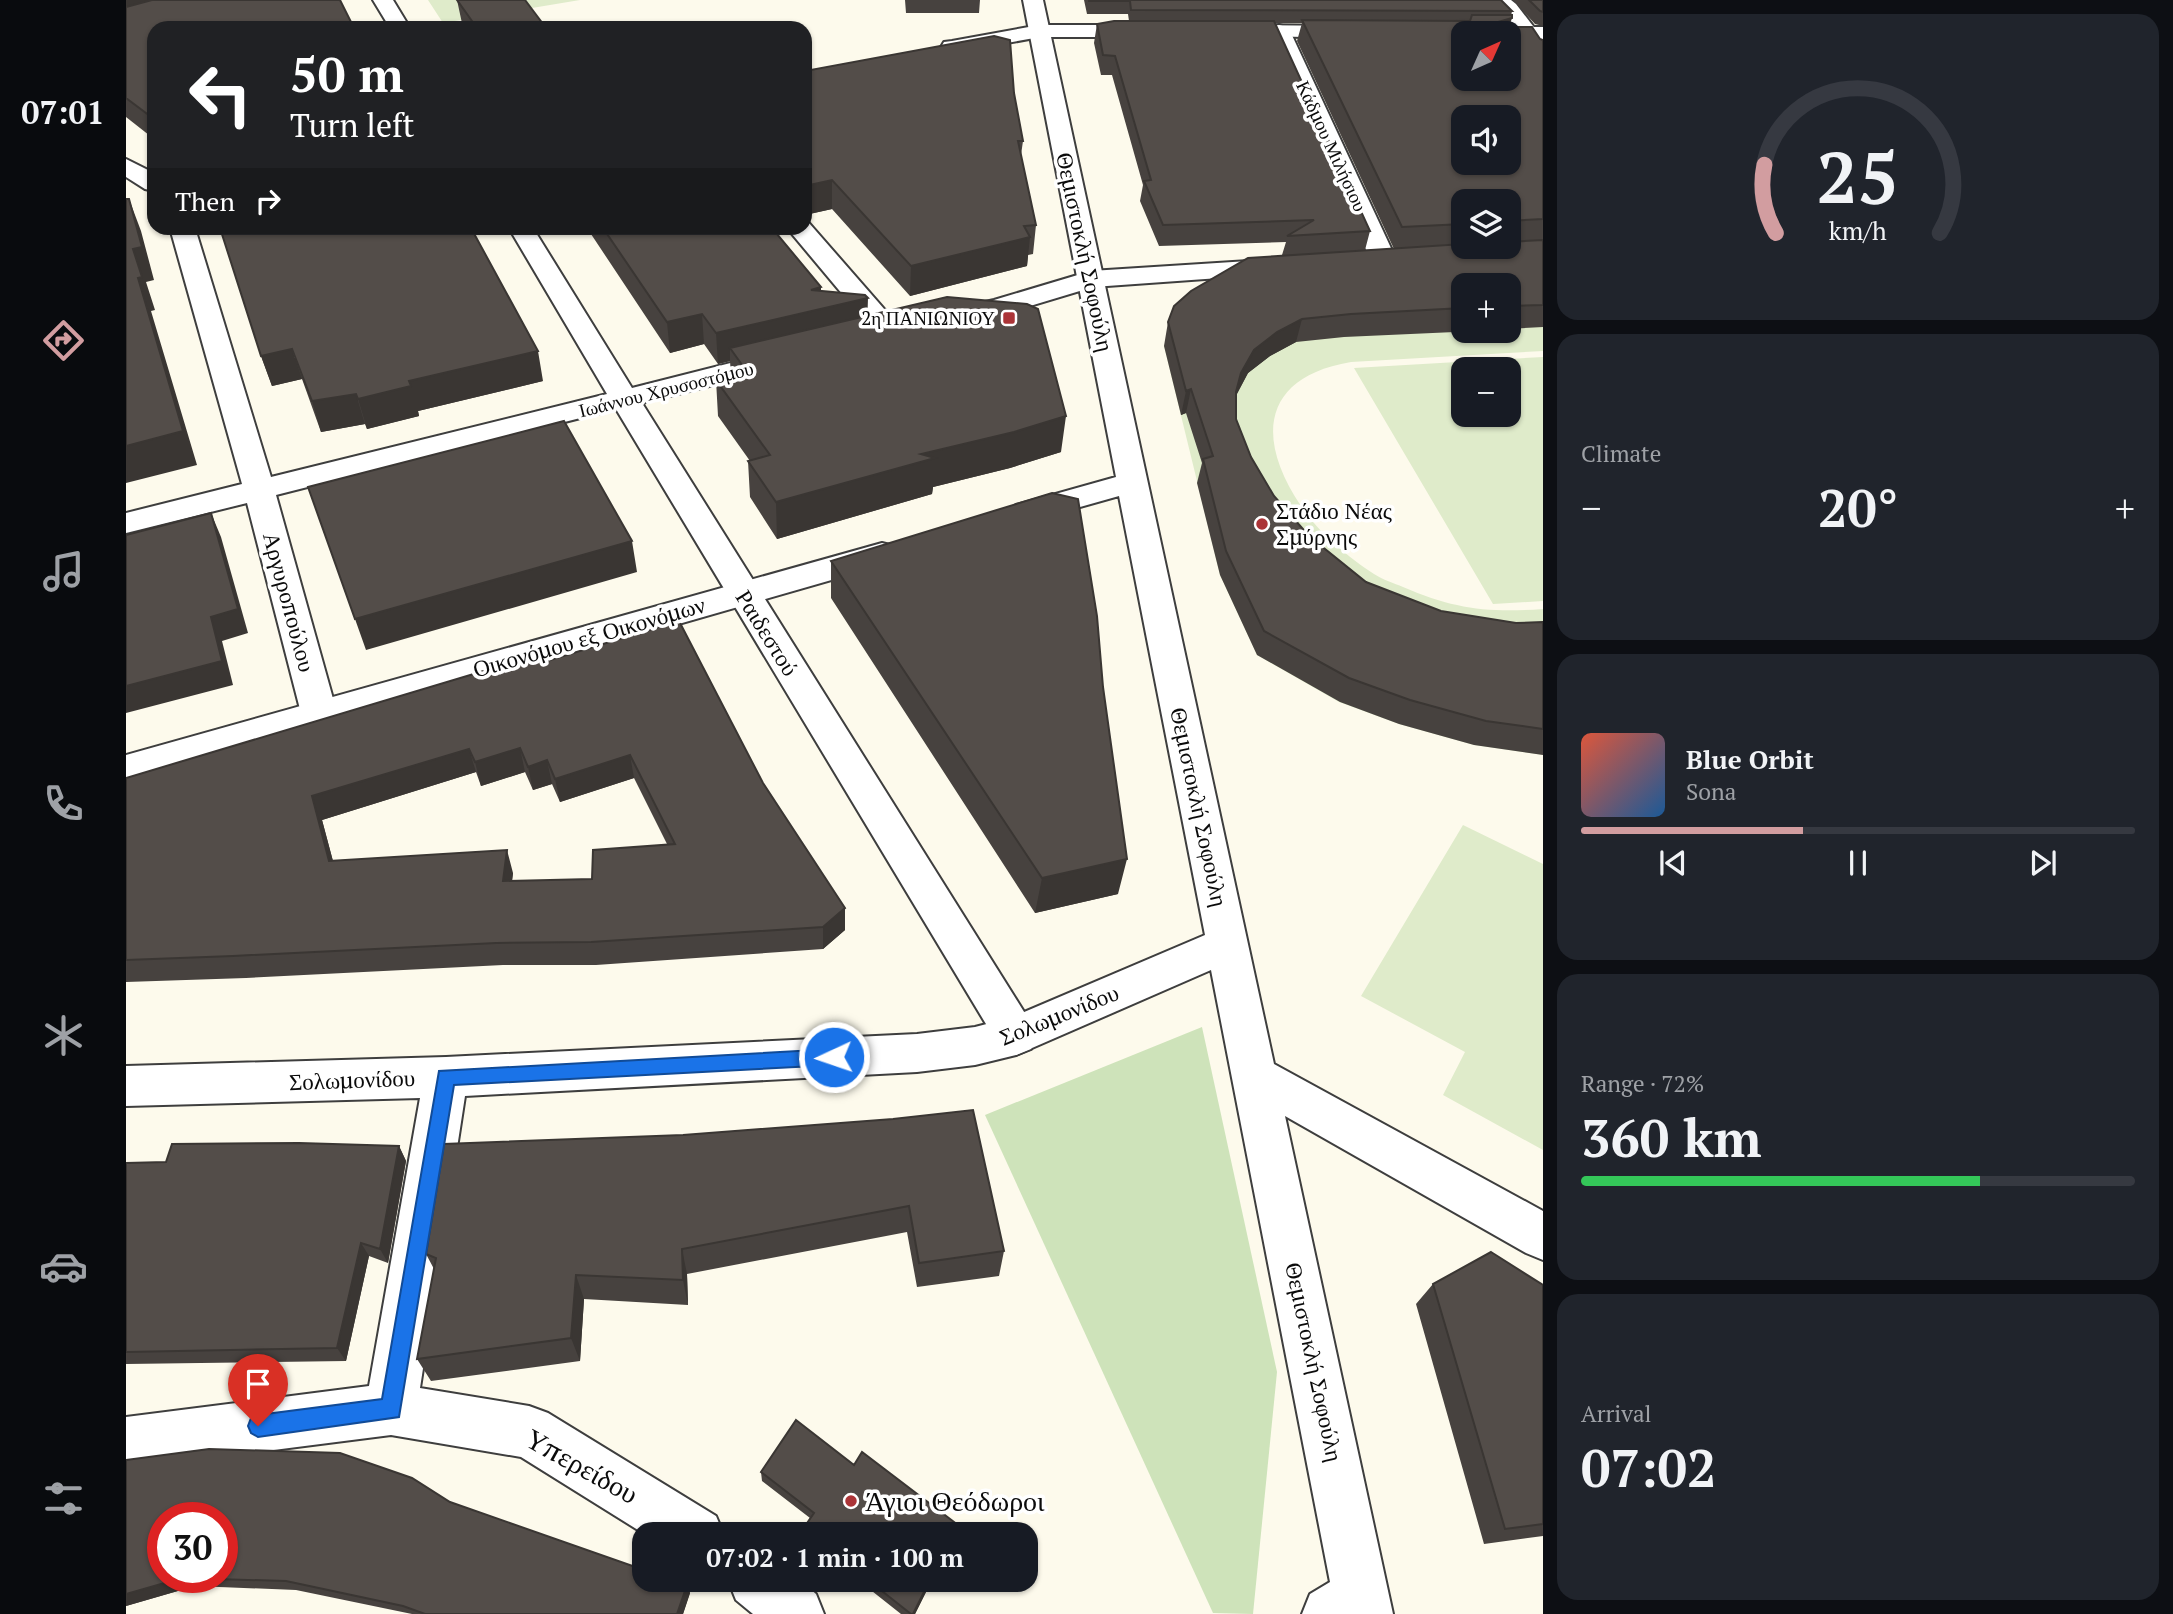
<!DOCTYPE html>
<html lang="en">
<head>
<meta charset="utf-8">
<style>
  :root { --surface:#171b24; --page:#20242c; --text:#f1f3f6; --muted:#9ea1a6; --line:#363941; --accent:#d29da0 }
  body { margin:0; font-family:"PT Serif",serif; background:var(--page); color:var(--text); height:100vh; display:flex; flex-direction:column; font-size:26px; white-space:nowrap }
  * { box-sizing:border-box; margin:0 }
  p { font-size:23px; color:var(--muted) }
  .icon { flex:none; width:38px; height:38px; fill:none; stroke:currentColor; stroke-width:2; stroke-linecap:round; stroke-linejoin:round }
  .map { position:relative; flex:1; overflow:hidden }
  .side { display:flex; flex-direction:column; gap:14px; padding:14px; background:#0d0f14; width:630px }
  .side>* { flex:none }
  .hud { position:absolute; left:21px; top:21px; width:665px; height:214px; border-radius:21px; box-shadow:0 2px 5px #0004; background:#202124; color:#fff; overflow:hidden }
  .needle { width:46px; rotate:45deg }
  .fabs { position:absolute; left:1325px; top:21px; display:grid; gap:14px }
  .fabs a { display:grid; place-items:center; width:70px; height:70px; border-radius:14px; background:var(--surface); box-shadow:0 2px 5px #0004; font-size:35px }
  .speed { position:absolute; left:21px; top:1502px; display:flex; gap:14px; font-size:35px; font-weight:700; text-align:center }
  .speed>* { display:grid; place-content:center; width:91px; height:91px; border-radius:50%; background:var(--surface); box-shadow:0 2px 5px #0004; line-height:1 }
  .speed .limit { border:10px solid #d22; background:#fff; color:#111 }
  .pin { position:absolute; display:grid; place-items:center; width:60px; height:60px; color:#fff; margin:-72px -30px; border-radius:50% 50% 50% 0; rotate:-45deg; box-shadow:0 0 7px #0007 }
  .pin .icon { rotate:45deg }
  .me { position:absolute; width:77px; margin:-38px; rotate:267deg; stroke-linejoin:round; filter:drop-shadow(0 0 5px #0008) }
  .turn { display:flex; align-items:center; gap:24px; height:147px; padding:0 28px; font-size:32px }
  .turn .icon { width:91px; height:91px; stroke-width:2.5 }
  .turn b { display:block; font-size:49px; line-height:60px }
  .then { display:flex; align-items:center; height:66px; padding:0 28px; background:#0003; gap:14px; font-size:26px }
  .big { font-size:52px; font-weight:800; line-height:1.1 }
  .side .card { flex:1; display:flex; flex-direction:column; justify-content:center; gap:10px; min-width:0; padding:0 24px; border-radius:21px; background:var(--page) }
  .side .dial { align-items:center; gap:0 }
  .dial svg { height:182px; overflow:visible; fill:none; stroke:var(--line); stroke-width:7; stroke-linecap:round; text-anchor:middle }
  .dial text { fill:var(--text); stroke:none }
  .song { display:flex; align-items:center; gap:21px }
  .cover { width:84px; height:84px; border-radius:10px; background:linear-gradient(135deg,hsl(10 70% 55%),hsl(210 70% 35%)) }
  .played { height:7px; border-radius:4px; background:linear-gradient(90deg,var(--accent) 40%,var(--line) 40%) }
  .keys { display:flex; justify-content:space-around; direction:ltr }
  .heat { display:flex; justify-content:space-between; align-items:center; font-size:38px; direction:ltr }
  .charge { height:10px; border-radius:5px; background:linear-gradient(90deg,#34c759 72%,var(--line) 0) }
  .trip { position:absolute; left:506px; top:1522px; width:406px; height:70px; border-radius:21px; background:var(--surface); box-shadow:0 2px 5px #0004; font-weight:800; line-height:70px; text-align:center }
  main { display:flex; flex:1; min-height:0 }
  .dock { display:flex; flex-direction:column; width:126px; justify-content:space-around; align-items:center; background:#090b0e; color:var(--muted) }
  .dock .icon { width:49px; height:49px }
  .dock .active { color:var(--accent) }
  .dock b { font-size:32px; color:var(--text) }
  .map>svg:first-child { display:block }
</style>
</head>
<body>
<main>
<nav class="dock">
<b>07:01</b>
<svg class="icon active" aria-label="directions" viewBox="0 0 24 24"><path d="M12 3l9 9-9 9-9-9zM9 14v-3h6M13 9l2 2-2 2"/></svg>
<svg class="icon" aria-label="music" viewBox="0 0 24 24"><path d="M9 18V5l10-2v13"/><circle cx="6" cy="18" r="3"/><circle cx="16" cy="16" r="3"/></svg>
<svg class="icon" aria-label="phone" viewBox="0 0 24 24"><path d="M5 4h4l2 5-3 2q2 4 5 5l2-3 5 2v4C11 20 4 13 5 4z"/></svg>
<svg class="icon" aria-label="climate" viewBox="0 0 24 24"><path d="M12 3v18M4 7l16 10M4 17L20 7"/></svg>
<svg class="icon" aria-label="car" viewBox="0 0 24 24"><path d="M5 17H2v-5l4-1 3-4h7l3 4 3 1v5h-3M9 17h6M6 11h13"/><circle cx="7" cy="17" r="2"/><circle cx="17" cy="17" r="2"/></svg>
<svg class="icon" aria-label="filters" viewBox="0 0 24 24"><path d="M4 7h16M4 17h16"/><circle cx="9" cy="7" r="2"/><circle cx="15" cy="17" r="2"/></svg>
</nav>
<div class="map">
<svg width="1417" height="1614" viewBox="0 0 1417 1614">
  <rect width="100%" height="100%" fill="#fdfaec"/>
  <path fill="#cee3ba" d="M1076 1027 1151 1372 1127 1614 1087 1613 859 1115Z"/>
  <path fill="#dfebca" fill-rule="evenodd" d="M302 0H454L317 23Z
    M1417 264V351L1225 362C1136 377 1129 438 1175 506 1192 532 1222 557 1248 574 1257 580 1268 583 1277 587 1328 609 1362 613 1417 609V755L1348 745 1273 724 1213 702 1131 655 1094 575 1038 346 1044 330ZM1337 285H1382V331H1337Z
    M1417 357V601L1367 604 1228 368ZM1382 369V415H1337V369Z
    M1337 825 1417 864V1150L1317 1095 1339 1052 1235 996Z"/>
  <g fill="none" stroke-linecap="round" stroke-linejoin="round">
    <g stroke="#3e3e3e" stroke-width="4">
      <path id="minor" d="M897 0H917L1148 1064 1417 1211V1260L1400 1253 1159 1116 1267 1614H1176L1184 1594 1204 1582 1085 970 890 1055 849 1065 791 1072 339 1096 294 1388 403 1406 422 1413 590 1516 598 1535H520L395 1457 265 1435 0 1469V1417L243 1386 294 1098 0 1106V1066L320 1057 791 1034 849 1027 884 1018 1079 935 993 496 901 522 890 519 885 512 890 505 990 477Z
        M1362 0H1385L1390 4 1417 39V60L1409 59 1376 12Z
        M1153 25 1160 27 1164 31 1271 261 1267 267 1258 269 1249 267 1245 261 1142 31 1146 27Z
        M679 222 683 223 773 326 777 332 773 338 763 340 753 338 661 228H679Z
        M756 543 768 546 772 554 768 562 0 783V755Z
        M602 1580H674L690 1594 698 1614H627L610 1600Z"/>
    </g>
    <g stroke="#3e3e3e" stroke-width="4">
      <path id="tertiary" d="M247 0H267L284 28H264Z
        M914 25H1023L1030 27 1034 31 1030 35 1023 37H914L826 53 818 52 815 47 818 42 826 41Z
        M1101 25 1226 26 1233 28 1237 32 1233 36 1226 38 1094 35 1090 31 1094 27Z
        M1356 27H1417V39H1382V33H1345L1349 29Z
        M0 159 28 173V191L19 189 0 177Z
        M44 228H69L145 477 481 394 383 228H407L506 388 656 350 666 353 670 359 666 365 516 403 905 1023 912 1036 905 1049 890 1055 875 1049 490 409 150 495 211 713 206 722 193 726 180 722 175 713 121 503 0 533V513L116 484Z
        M1153 259 1162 261 1166 267 1162 273 967 287 874 315 837 323 827 321 823 315 827 309 868 300 965 271Z"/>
    </g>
    <use href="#minor" fill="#fff" fill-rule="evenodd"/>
    <use href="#tertiary" fill="#fff" fill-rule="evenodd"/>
  </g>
  <path fill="#47423f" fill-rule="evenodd" d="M0 0 28 28V139L0 117Z
    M331 0 420 28H337Z
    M779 0H854L853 13H780Z
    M958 0H1375L1386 11 1383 27 1417 40V327L1382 329V285H1337V331H1351L1218 337 1170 342 1144 356 1122 373 1110 396V419L1125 457 1148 496 1183 536 1240 582 1315 611 1390 623 1417 622V755L1348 745 1273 724 1214 702 1131 655 1094 575 1071 483 1076 463 1060 413 1055 415 1038 346 1042 322 1156 255 1160 242 1033 246 1014 201 1017 185 986 75H975L968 43 971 24 1003 21 1002 14H961ZM1149 23H1176L1171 41 1268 249 1239 250 1244 231ZM1337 201H1382V247H1337Z
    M1387 0H1417V26L1409 24Z
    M679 71 888 93 897 141 895 155 910 225 907 254 902 255 901 266 784 296 706 209 679 215Z
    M461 228H646L695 291 741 316 935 452 884 468 807 487 806 494 651 539 624 497 622 461H624L592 416 590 380 605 376 604 361 592 364 578 344 544 353Z
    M135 356 417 381 292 411 293 416 241 429 239 424 195 432 176 379 146 386Z
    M705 561 992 894 909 913 705 598Z
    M421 661 637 783 719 930 697 949 470 965H377L120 978 0 982V778L362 672ZM350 772 355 786 399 772 407 790 426 784 434 802 508 778 541 844 466 879 386 881 387 873 207 861 196 820Z
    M767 1119 878 1251 873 1276 791 1287 781 1232 561 1274 562 1305 458 1299 454 1361 305 1381 291 1359 308 1269 300 1254 557 1135Z
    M273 1146 280 1161 262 1263 243 1256 220 1361 0 1364V1163L40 1162Z
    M1307 1284 1417 1285V1536L1358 1544 1290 1304Z
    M0 1460 324 1502 561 1585 564 1593 557 1614H286L170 1590 69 1586 0 1606Z
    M728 1465 832 1525 829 1535H678L677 1529 684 1518 636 1481 635 1472Z
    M732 1580H806L789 1614H775Z"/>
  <path fill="#3a3633" d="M0 0H68L0 18Z
    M1386 18 1381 33 1355 27Z
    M706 180V209L679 215V186Z
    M3 199 15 231 28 280 20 282 29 310 25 311 71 465 0 483V446L12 278 7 249Z
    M904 237 901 266 784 296 785 266Z
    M695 287V308L742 298 741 328 604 348V361L592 364 590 333 685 290Z
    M576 314 578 344 544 353 541 322Z
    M1176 319 1170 342 1144 356 1122 373 1109 397 1104 415 1115 373 1128 350 1151 332Z
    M166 349 176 379 146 386 135 356Z
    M412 351 417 381 292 411 293 416 241 429 232 399 283 381Z
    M1065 389 1060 413 1055 415 1060 391Z
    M230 394 239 424 195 432 186 401Z
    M940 416 935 452 884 468 807 487 806 494 651 539 650 502 795 454Z
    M85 513 95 537 122 633 96 641 107 685 0 713V686Z
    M506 541 511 572 240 650 229 619Z
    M394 748 399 772 355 786 349 762Z
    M343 749 350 772 196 820 213 884 203 861 186 796Z
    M504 755 508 778 434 802 429 779Z
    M421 760 426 784 407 790 402 767Z
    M381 850 387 873 383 904 377 881Z
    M1001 859 992 894 909 913 916 878Z
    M719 908V930L697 949V927Z
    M273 1146 280 1161 262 1263 254 1249Z
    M235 1243 243 1256 220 1361 211 1348Z
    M556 1249 561 1274 562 1305 557 1280Z
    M450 1275 458 1299 454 1361 445 1338Z
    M56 1578 69 1586 0 1606V1594Z
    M804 1580H806L789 1614H787Z
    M561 1585 564 1593 557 1614H551Z"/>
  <path fill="#534d49" stroke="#3a3633" stroke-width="2" fill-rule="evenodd" d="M26 0H214L228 28H28V119L0 98V7Z
    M331 0H399L420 28H351Z
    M963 0H1375L1386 11 1005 10 1004 1H963Z
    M1403 0H1417V12L1414 11Z
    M1346 15H1386V18L1355 27H1406L1414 39 1417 40V219L1382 221V201H1337V224L1276 227 1176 20 1344 21ZM1337 33H1382V79H1337ZM1337 117H1382V163H1337Z
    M988 21H1148L1244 231 1161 236 1188 220 1037 225 1018 181 1025 180 989 56 977 55 971 24Z
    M868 36 884 40 888 93 897 141H892L910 225 898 226 904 237 785 266 706 180 679 186V71Z
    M0 199H3L16 247 7 249 16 277 12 278 57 431 0 446Z
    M94 228H345L412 351 283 381 285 386 232 399 230 394 186 401 166 349 135 356Z
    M477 228H646L695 287 685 290 739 295 742 298 590 333 576 314 541 322Z
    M1417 240V305L1382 306V285H1337V308L1225 314 1176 319 1151 332 1128 350 1115 373 1110 392V419L1125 457 1148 496 1183 536 1240 582 1315 611 1390 623 1417 622V729L1360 721 1284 700 1223 678 1138 631 1100 551 1077 459 1087 456 1065 389 1060 391 1042 322 1048 306 1065 291 1122 258 1337 244V247H1382V242Z
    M821 297 901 304 912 309 940 416 888 432 795 454 809 458 650 502 622 461 644 455 590 380 621 372 604 348Z
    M438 421 506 541 229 619 182 487Z
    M926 493 952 499 971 616 977 687 1001 859 916 878 705 561Z
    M85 513 112 609 85 617 96 661 0 686V535Z
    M553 621 637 783 719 908 697 927 465 942 370 943 107 956 0 960V778L361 670 362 672 419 655 421 661ZM394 748 402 767 421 760 429 779 504 755 549 844 467 850 466 879 377 881 381 850 203 861 186 796 343 749 349 762Z
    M847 1110 878 1251 793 1263 783 1206 556 1249 557 1280 450 1275 445 1338 291 1359 310 1258 300 1254 318 1144 557 1135 767 1119Z
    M173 1143 273 1146 254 1249 235 1243 211 1348 0 1352V1163L40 1162 46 1144Z
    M1365 1252 1417 1285V1524L1379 1529 1307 1284Z
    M670 1420 728 1465 736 1452 832 1525 827 1535H684L677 1529 688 1513 635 1472Z
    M83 1449 214 1453 286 1478 324 1502 518 1570V1580H548L561 1585 551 1614H299L277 1606 160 1581 56 1578 0 1594V1460ZM37 1517H96V1577H37Z
    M742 1580H804L787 1614H785Z"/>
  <path fill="#1a73e8" stroke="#114b97" stroke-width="2" d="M708 1049 714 1052 717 1057 714 1063 708 1065 328 1085 273 1417 132 1437 125 1433 122 1426 125 1418 132 1415 256 1399 313 1071Z"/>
  <g fill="#ab3437" stroke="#fff" stroke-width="2.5">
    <rect x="876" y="311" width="14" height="14" rx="3.5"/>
    <circle cx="1136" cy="524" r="7"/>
    <circle cx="725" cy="1501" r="7"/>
  </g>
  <g text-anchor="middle" stroke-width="7" stroke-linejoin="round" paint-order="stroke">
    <g font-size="19" fill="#0b0b0b" stroke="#fff">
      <text transform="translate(1206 146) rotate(65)" y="7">Κάδμου Μιλήσιου</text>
      <text transform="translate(540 389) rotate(-14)" y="7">Ιωάννου Χρυσοστόμου</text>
    </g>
    <g font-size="19" fill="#0b0b0b" stroke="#fff" text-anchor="end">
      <text x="869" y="325">2η ΠΑΝΙΩΝΙΟΥ</text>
    </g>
    <g font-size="23" fill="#0b0b0b" stroke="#fff">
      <text transform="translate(959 252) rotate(78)" y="8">Θεμιστοκλή Σοφούλη</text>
      <text transform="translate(163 602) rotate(75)" y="8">Αργυροπούλου</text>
      <text transform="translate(641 633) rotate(58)" y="8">Ραιδεστού</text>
      <text transform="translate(463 637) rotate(-16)" y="8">Οικονόμου εξ Οικονόμων</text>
      <text transform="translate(1073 807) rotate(78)" y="8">Θεμιστοκλή Σοφούλη</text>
      <text transform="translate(933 1015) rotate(-22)" y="8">Σολωμονίδου</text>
      <text transform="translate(226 1080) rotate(-2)" y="8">Σολωμονίδου</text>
      <text transform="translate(1188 1362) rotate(78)" y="8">Θεμιστοκλή Σοφούλη</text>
    </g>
    <g font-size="23" fill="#0b0b0b" stroke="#fff" text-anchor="start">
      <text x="1150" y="519">Στάδιο Νέας<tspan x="1150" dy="26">Σμύρνης</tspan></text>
    </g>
    <g font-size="28" fill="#0b0b0b" stroke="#fff">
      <text transform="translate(456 1466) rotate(29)" y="10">Υπερείδου</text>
    </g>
    <g font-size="28" fill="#0b0b0b" stroke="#fff" text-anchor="start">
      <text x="739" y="1511">Άγιοι Θεόδωροι</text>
    </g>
  </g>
</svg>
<div class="fabs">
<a><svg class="needle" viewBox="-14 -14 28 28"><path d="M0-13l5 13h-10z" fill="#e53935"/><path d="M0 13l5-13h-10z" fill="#9ea1a6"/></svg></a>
<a><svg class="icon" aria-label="sound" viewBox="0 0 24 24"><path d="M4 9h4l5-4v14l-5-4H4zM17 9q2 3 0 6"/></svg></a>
<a><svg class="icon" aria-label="layers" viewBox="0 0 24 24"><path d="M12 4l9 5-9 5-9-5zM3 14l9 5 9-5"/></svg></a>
<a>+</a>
<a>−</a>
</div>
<div class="speed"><div class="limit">30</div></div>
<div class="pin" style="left:132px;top:1426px;background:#d93025"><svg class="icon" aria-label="arrive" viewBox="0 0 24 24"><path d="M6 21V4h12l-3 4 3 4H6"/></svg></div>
<svg class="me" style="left:708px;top:1057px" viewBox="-20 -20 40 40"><circle r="17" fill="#1a73e8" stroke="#fff" stroke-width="3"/><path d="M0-11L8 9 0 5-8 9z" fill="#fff"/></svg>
<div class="trip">07:02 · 1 min · 100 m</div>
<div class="hud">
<div class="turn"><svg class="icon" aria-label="left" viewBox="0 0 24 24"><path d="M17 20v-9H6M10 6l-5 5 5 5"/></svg><div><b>50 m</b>Turn left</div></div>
<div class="then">Then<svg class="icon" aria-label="right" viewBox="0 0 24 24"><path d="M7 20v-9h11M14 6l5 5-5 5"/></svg></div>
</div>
</div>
<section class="side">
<div class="card dial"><svg viewBox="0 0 100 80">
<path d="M14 69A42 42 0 1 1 86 69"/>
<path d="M14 69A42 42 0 0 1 9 39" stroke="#d29da0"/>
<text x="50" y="56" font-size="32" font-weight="700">25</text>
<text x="50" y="72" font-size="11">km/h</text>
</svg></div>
<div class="card"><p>Climate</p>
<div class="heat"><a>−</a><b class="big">20°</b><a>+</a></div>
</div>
<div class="card">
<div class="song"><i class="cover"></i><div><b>Blue Orbit</b><p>Sona</p></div></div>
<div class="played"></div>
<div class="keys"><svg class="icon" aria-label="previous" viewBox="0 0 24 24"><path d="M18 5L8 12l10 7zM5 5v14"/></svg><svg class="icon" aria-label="pause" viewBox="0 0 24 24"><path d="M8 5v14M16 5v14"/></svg><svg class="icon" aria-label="next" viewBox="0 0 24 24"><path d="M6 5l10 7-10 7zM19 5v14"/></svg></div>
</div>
<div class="card"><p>Range · 72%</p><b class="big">360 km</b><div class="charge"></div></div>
<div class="card"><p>Arrival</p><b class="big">07:02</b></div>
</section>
</main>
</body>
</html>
